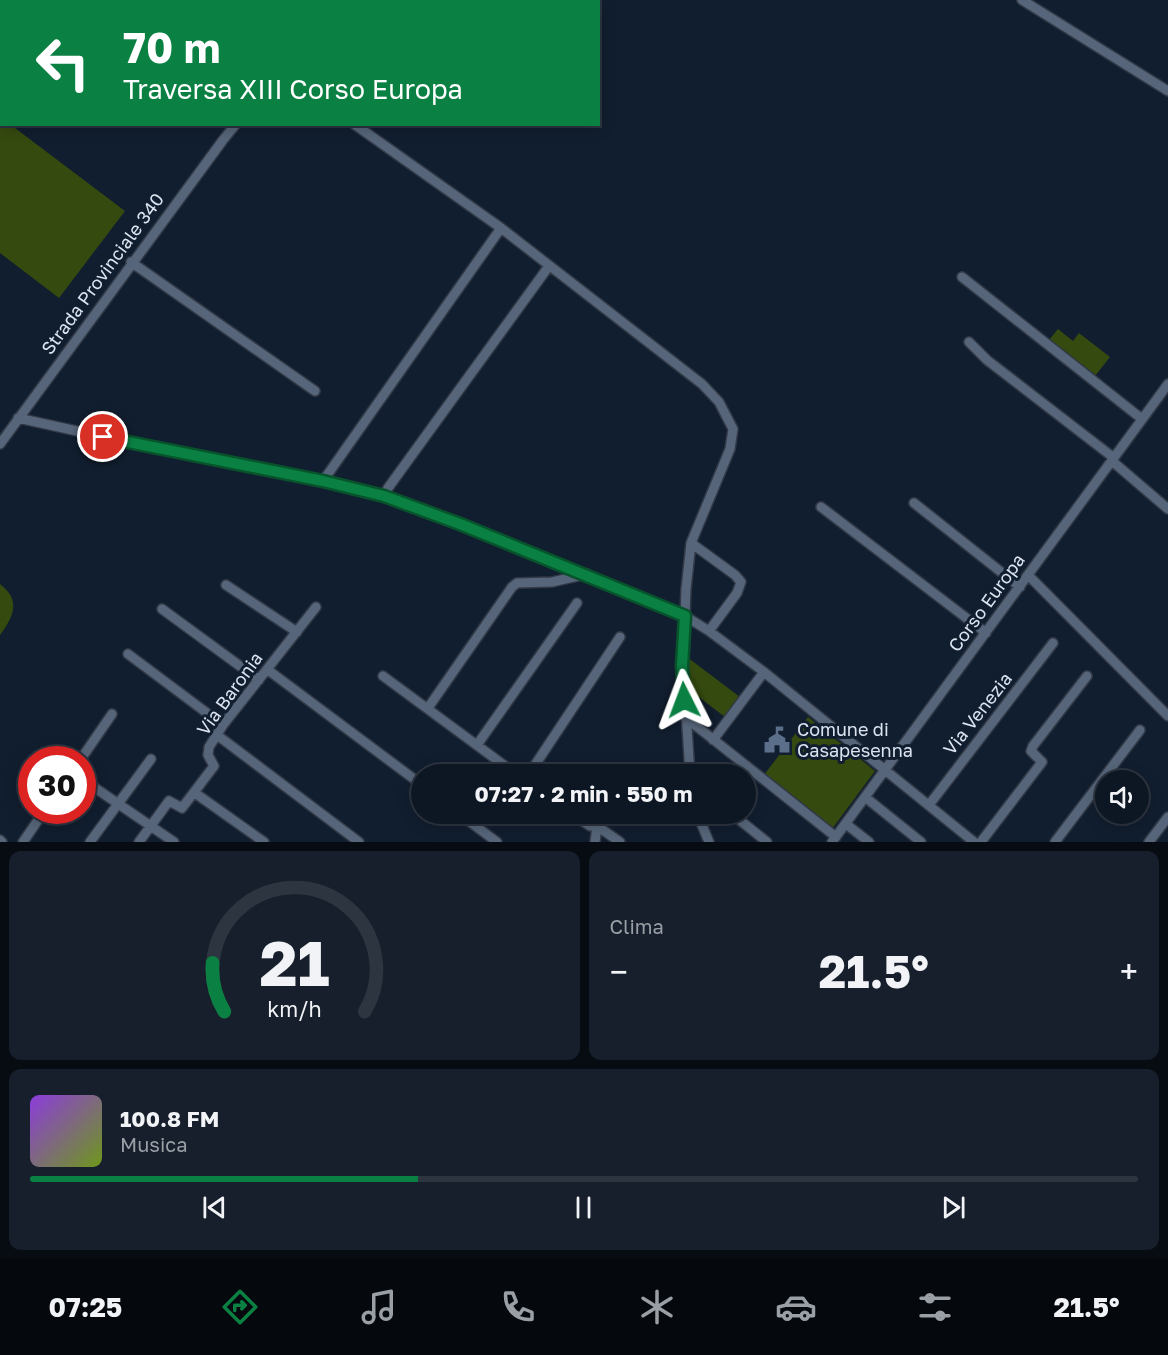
<!DOCTYPE html>
<html lang="it">
<head>
<meta charset="utf-8">
<style>
  :root { --surface:#0d1623; --page:#161f2b; --text:#f1f3f6; --muted:#9a9fa6; --line:#2d3541; --accent:#0b8043 }
  body { margin:0; font-family:"Golos Text",sans-serif; background:var(--page); color:var(--text); height:100vh; display:flex; flex-direction:column; font-size:22px; white-space:nowrap }
  * { box-sizing:border-box; margin:0 }
  p { font-size:20px; color:var(--muted) }
  .icon { flex:none; width:33px; height:33px; fill:none; stroke:currentColor; stroke-width:2; stroke-linecap:round; stroke-linejoin:round }
  .map { position:relative; height:842px; overflow:hidden }
  .sheet { display:flex; flex-direction:column; gap:9px; padding:9px; background:#070c13; flex:1 }
  .sheet>* { flex:none }
  .top-card { position:absolute; left:0px; top:0px; width:600px; height:126px; box-shadow:0 3px 15px #0003,0 0 0 2px var(--line); background:#0b8043; color:#fff; overflow:hidden }
  .tools { position:absolute; left:1095px; top:770px; display:grid; gap:12px }
  .tools a { display:grid; place-items:center; width:54px; height:54px; border-radius:50%; background:var(--surface); box-shadow:0 3px 15px #0003,0 0 0 2px var(--line); font-size:30px }
  .speed { position:absolute; left:18px; top:746px; display:flex; gap:12px; font-size:30px; font-weight:700; text-align:center }
  .speed>* { display:grid; place-content:center; width:78px; height:78px; border-radius:50%; background:var(--surface); box-shadow:0 3px 15px #0003,0 0 0 2px var(--line); line-height:1 }
  .speed .limit { border:9px solid #d22; background:#fff; color:#111 }
  .pin { position:absolute; display:grid; place-items:center; width:51px; height:51px; color:#fff; margin:-26px; border:3px solid #fff; border-radius:50%; box-shadow:0 2px 6px #0007 }
  .me { position:absolute; width:66px; margin:-33px; rotate:357deg; stroke-linejoin:round; filter:drop-shadow(0 0 4px #0008) }
  .turn { display:flex; align-items:center; gap:21px; height:126px; padding:0 24px; font-size:27px }
  .turn .icon { width:78px; height:78px; stroke-width:2.5 }
  .turn b { display:block; font-size:42px; line-height:51px }
  .big { font-size:45px; font-weight:700; line-height:1.1 }
  .sheet .card { flex:1; display:flex; flex-direction:column; justify-content:center; gap:9px; min-width:0; padding:0 21px; border-radius:12px; background:var(--page) }
  .sheet .dial { align-items:center; gap:0 }
  .dial svg { height:156px; overflow:visible; fill:none; stroke:var(--line); stroke-width:7; stroke-linecap:round; text-anchor:middle }
  .dial text { fill:var(--text); stroke:none }
  .song { display:flex; align-items:center; gap:18px }
  .cover { width:72px; height:72px; border-radius:9px; background:linear-gradient(135deg,hsl(270 70% 55%),hsl(80 70% 35%)) }
  .played { height:6px; border-radius:3px; background:linear-gradient(90deg,var(--accent) 35%,var(--line) 35%) }
  .keys { display:flex; justify-content:space-around; direction:ltr }
  .heat { display:flex; justify-content:space-between; align-items:center; font-size:33px; direction:ltr }
  .sheet .tiles { flex:1; display:grid; gap:9px; grid-template-columns:1fr 1fr }
  .card:last-child { grid-column:span 2 }
  .trip { position:absolute; left:411px; top:764px; width:345px; height:60px; border-radius:30px; background:var(--surface); box-shadow:0 3px 15px #0003,0 0 0 2px var(--line); font-weight:700; line-height:60px; text-align:center }
  .dock { display:flex; height:96px; justify-content:space-around; align-items:center; background:#05090e; color:var(--muted) }
  .dock .icon { width:42px; height:42px }
  .dock .on { color:var(--accent) }
  .dock b { font-size:27px; color:var(--text) }
  .map>svg:first-child { display:block }
</style>
</head>
<body>
<div class="map">
<svg width="1168" height="842" viewBox="0 0 1168 842">
  <rect width="100%" height="100%" fill="#111e2f"/>
  <path fill="#354a0f" d="M0 116 2 124 11 125 125 211 59 298 0 253Z
    M1058 329 1073 341 1079 333 1110 357 1095 376 1049 340Z
    M0 584C21 600 14 616 0 635Z
    M687 657 740 697 725 717 687 688Z
    M808 717 875 771 832 829 764 775Z"/>
  <g fill="none" stroke-linecap="round" stroke-linejoin="round">
    <g stroke="#313846" stroke-width="12">
      <path id="minor" d="M108 0 111 2
        M1022 0 1168 91
        M162 2 163 0
        M337 2 338 0
        M354 124 501 228 702 384 719 402 733 429 730 449 691 543 686 589 683 665 690 774
        M131 262 315 391
        M962 277 1142 419
        M969 342 987 360 1114 458
        M18 418 145 446 323 481 384 497 437 515 685 616 709 631 764 672 974 842
        M0 444 223 140 236 124
        M1112 461 1168 509
        M323 481 501 228
        M384 497 388 488 549 266
        M914 503 1020 587
        M821 507 986 633
        M691 543 735 575 741 582 737 593 709 631
        M1028 575 1168 716
        M226 585 297 632
        M162 609 259 680
        M128 654 223 725
        M268 670 422 785
        M383 676 516 774
        M428 708 512 587 517 583 552 582 587 574
        M685 717 836 837
        M217 735 359 842
        M713 740 764 672
        M477 745 577 603
        M81 759 112 714
        M529 774 620 637
        M82 779 174 842
        M195 793 264 842
        M865 797 921 842
        M929 805 1053 643
        M458 813 497 842
        M571 813 590 826H597L620 842
        M697 813 709 842
        M731 813 767 842
        M846 824 869 842
        M0 840 2 842
        M23 842 45 810
        M90 842 151 759
        M139 842 169 801 182 808 214 766 208 755 209 747 223 725 316 607
        M595 842 597 826
        M832 842 1168 384
        M981 842 1042 762 1031 751 1033 746 1087 676
        M1055 842 1140 730
        M1149 842 1168 817"/>
    </g>
    <use href="#minor" stroke="#566579" stroke-width="9"/>
  </g>
  <g fill="none" stroke-linecap="round" stroke-linejoin="round">
    <g stroke="#07532c" stroke-width="15">
      <path id="route" d="M103 437 323 481 384 496 460 524 685 616 682 666 684 700"/>
    </g>
    <use href="#route" stroke="#0b8043" stroke-width="10"/>
  </g>
  <defs>
    <g id="civic-bare" transform="scale(2.07)"><path d="M-.6-6.5H3V-4.5H.6V-3L4-1V1h2V6H-6V1h2V-1L-.6-3ZM-1.2 2.5V6h2.4V2.5Z" fill="#5c6f8a" stroke="#111e2f" stroke-width="2.5" paint-order="stroke"/></g>
  </defs>
  <g fill-rule="evenodd">
    <use href="#civic-bare" x="777" y="740"/>
  </g>
  <g text-anchor="middle" stroke-width="6" stroke-linejoin="round" paint-order="stroke">
    <g font-size="18" fill="#dbe4f0" stroke="#111e2f">
      <text transform="translate(103 274) rotate(-54)" y="6">Strada Provinciale 340</text>
      <text transform="translate(987 603) rotate(-54)" y="6">Corso Europa</text>
      <text transform="translate(230 694) rotate(-54)" y="6">Via Baronia</text>
      <text transform="translate(978 714) rotate(-52)" y="6">Via Venezia</text>
    </g>
    <g font-size="18" fill="#dbe4f0" stroke="#111e2f" text-anchor="start">
      <text x="797" y="736">Comune di<tspan x="797" dy="21">Casapesenna</tspan></text>
    </g>
  </g>
</svg>
<div class="tools">
<a><svg class="icon" aria-label="sound" viewBox="0 0 24 24"><path d="M4 9h4l5-4v14l-5-4H4zM17 9q2 3 0 6"/></svg></a>
</div>
<div class="speed"><div class="limit">30</div></div>
<div class="pin" style="left:103px;top:437px;background:#d93025"><svg class="icon" aria-label="arrive" viewBox="0 0 24 24"><path d="M6 21V4h12l-3 4 3 4H6"/></svg></div>
<svg class="me" style="left:684px;top:700px" viewBox="-20 -20 40 40"><path d="M0-17L14 15 0 8-14 15z" fill="#0b8043" stroke="#fff" stroke-width="4"/></svg>
<div class="trip">07:27 · 2 min · 550 m</div>
<div class="top-card">
<div class="turn"><svg class="icon" aria-label="left" viewBox="0 0 24 24"><path d="M17 20v-9H6M10 6l-5 5 5 5"/></svg><div><b>70 m</b>Traversa XIII Corso Europa</div></div>
</div>
</div>
<section class="sheet">
<div class="tiles">
<div class="card dial"><svg viewBox="0 0 100 80">
<path d="M14 69A42 42 0 1 1 86 69"/>
<path d="M14 69A42 42 0 0 1 8 44" stroke="#0b8043"/>
<text x="50" y="56" font-size="32" font-weight="700">21</text>
<text x="50" y="72" font-size="11">km/h</text>
</svg></div>
<div class="card"><p>Clima</p>
<div class="heat"><a>−</a><b class="big">21.5°</b><a>+</a></div>
</div>
<div class="card">
<div class="song"><i class="cover"></i><div><b>100.8 FM</b><p>Musica</p></div></div>
<div class="played"></div>
<div class="keys"><svg class="icon" aria-label="previous" viewBox="0 0 24 24"><path d="M18 5L8 12l10 7zM5 5v14"/></svg><svg class="icon" aria-label="pause" viewBox="0 0 24 24"><path d="M8 5v14M16 5v14"/></svg><svg class="icon" aria-label="next" viewBox="0 0 24 24"><path d="M6 5l10 7-10 7zM19 5v14"/></svg></div>
</div>
</div>
</section>
<nav class="dock">
<b>07:25</b>
<svg class="icon on" aria-label="directions" viewBox="0 0 24 24"><path d="M12 3l9 9-9 9-9-9zM9 14v-3h6M13 9l2 2-2 2"/></svg>
<svg class="icon" aria-label="music" viewBox="0 0 24 24"><path d="M9 18V5l10-2v13"/><circle cx="6" cy="18" r="3"/><circle cx="16" cy="16" r="3"/></svg>
<svg class="icon" aria-label="phone" viewBox="0 0 24 24"><path d="M5 4h4l2 5-3 2q2 4 5 5l2-3 5 2v4C11 20 4 13 5 4z"/></svg>
<svg class="icon" aria-label="climate" viewBox="0 0 24 24"><path d="M12 3v18M4 7l16 10M4 17L20 7"/></svg>
<svg class="icon" aria-label="car" viewBox="0 0 24 24"><path d="M5 17H2v-5l4-1 3-4h7l3 4 3 1v5h-3M9 17h6M6 11h13"/><circle cx="7" cy="17" r="2"/><circle cx="17" cy="17" r="2"/></svg>
<svg class="icon" aria-label="filters" viewBox="0 0 24 24"><path d="M4 7h16M4 17h16"/><circle cx="9" cy="7" r="2"/><circle cx="15" cy="17" r="2"/></svg>
<b>21.5°</b>
</nav>
</body>
</html>
